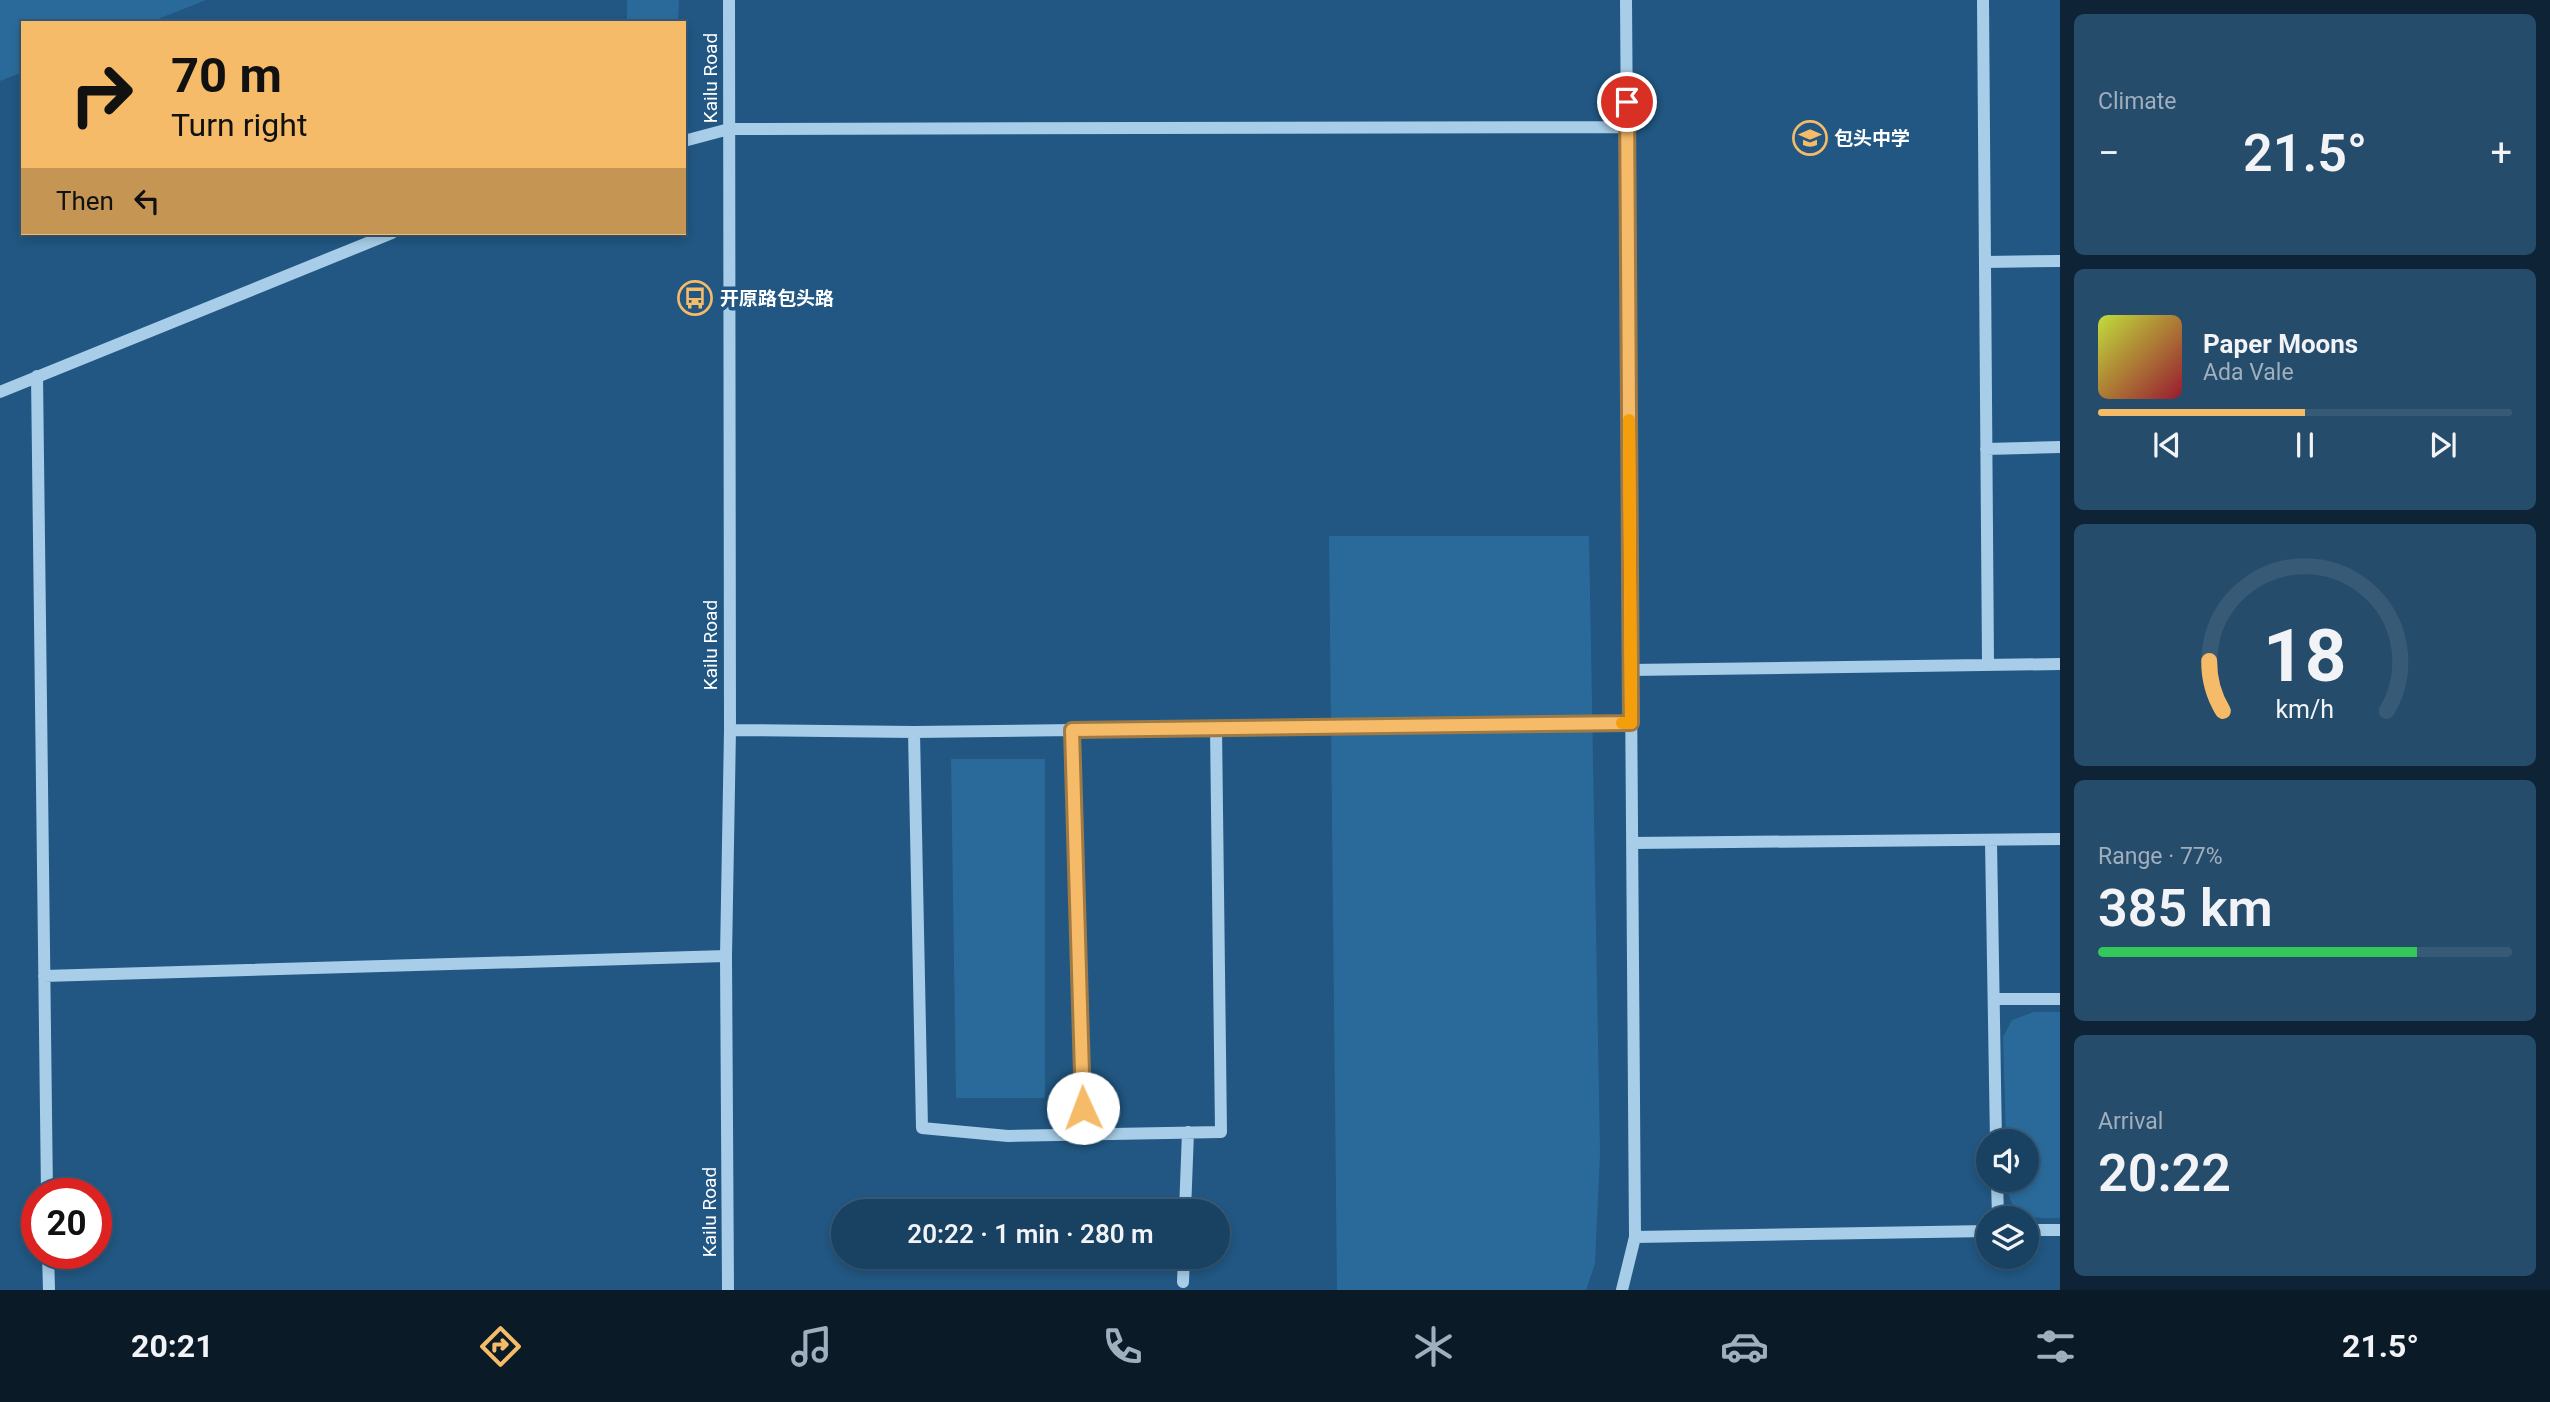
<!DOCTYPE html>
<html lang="en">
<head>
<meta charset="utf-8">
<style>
  :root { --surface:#194162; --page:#264c6b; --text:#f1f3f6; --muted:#9fafbe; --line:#375a77; --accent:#f5bb68 }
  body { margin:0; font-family:Roboto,"Noto Sans SC",sans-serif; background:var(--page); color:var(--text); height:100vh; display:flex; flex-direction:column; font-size:26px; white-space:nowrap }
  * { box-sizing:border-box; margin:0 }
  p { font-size:23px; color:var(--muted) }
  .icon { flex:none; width:38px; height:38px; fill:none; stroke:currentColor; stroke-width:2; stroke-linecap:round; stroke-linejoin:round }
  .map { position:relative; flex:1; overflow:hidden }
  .panel { display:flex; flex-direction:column; gap:14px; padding:14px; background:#0e2436; width:490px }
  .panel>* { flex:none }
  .hud { position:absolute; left:21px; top:21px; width:665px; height:214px; border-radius:0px; box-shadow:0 4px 10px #0003,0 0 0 2px var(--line); background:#f5bb68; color:#111; overflow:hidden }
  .tools { position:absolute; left:1976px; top:1129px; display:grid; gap:14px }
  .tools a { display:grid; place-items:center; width:63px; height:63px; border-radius:50%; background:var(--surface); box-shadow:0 4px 10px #0003,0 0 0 2px var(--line); font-size:35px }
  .speed { position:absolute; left:21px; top:1178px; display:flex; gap:14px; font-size:35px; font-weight:700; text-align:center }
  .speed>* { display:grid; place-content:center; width:91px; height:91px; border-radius:50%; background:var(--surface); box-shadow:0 4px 10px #0003,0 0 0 2px var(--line); line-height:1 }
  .speed .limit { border:10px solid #d22; background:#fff; color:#111 }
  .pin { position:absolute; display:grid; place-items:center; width:60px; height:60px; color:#fff; margin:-30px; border:4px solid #fff; border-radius:50%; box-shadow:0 2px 7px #0007 }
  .me { position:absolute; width:77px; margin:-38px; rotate:358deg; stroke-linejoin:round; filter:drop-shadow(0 0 5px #0008) }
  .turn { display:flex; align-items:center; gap:24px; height:147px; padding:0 35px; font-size:32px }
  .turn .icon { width:91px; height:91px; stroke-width:2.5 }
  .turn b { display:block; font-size:49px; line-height:60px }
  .then { display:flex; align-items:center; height:66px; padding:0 35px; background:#0003; gap:14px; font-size:26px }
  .big { font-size:52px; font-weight:600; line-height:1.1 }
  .panel .widget { flex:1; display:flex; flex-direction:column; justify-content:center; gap:10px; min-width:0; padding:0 24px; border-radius:10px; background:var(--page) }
  .panel .dial { align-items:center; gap:0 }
  .dial svg { height:182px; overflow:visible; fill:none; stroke:var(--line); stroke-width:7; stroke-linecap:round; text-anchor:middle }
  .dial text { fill:var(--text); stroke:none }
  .song { display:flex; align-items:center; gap:21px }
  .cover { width:84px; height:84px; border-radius:10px; background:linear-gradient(135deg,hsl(70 70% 55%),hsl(350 70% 35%)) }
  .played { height:7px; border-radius:4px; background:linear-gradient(90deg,var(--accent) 50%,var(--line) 50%) }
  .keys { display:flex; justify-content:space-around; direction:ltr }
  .heat { display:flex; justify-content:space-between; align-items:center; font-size:38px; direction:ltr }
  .charge { height:10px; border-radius:5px; background:linear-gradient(90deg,#34c759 77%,var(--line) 0) }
  .trip { position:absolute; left:831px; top:1199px; width:399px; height:70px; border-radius:35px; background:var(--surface); box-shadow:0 4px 10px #0003,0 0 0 2px var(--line); font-weight:600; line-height:70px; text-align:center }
  .tab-bar { display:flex; height:112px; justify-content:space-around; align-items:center; background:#0a1a27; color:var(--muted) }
  .tab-bar .icon { width:49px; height:49px }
  .tab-bar .active { color:var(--accent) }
  .tab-bar b { font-size:32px; color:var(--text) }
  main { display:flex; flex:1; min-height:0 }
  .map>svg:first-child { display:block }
</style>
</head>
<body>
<main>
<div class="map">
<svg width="2060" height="1290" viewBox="0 0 2060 1290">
  <rect width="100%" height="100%" fill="#215782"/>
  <path fill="#2a6a9a" d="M0 0H206L148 23H23V72L0 81Z
    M627 0H679L678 23H627Z
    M1329 536H1589L1600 1153 1595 1264 1586 1290H1337Z
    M951 759H1045V1098H956Z
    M2034 1012H2060V1218C2028 1219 2008 1217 2007 1180H2026V1141H2006L2003 1037 2012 1020Z"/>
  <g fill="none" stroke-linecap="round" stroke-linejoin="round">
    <path stroke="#a7cde8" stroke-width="12" d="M1983 0 1988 664
      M684 141 729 129 1627 127
      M1985 262 2060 261
      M37 376 47 1194
      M0 392 392 233
      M1986 449 2060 447
      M1630 670 2060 664
      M730 730 914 732 1631 723
      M1072 730 1083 1135
      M914 732 922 1128 1008 1136 1221 1132 1216 728
      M1991 841 1996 1141
      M1632 843 2060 839
      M44 976 726 956
      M1994 999H2060
      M1997 1180 1998 1218
      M1185 1211 1188 1132
      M2026 1230H2060
      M1635 1237 1988 1231
      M48 1253 49 1290
      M1183 1282 1184 1256
      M728 1290 726 956 730 730 729 0
      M1622 1290 1635 1237 1626 0"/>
  </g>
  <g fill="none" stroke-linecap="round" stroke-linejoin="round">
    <g stroke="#9f7a44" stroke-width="18">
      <path id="route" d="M1083 1108 1072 730 1631 723 1627 102"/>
    </g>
    <use href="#route" stroke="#f5bb68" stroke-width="12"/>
    <path stroke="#f59e0b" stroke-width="12" d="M1622 723H1631L1629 420"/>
  </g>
  <defs>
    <g id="school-ring" transform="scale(1.75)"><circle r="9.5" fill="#215782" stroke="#f5bb68" stroke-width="1.5"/><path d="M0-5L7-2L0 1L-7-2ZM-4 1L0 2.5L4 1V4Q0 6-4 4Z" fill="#f5bb68"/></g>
    <g id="bus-ring" transform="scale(1.75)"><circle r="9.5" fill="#215782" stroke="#f5bb68" stroke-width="1.5"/><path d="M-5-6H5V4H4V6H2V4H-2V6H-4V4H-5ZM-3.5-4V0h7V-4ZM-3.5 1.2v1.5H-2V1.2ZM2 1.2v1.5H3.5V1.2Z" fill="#f5bb68"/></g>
  </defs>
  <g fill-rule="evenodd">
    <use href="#school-ring" x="1810" y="138"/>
    <use href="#bus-ring" x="695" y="298"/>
  </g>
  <g text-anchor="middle" stroke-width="7" stroke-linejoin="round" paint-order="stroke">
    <g font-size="19" fill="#fff" stroke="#215782">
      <text transform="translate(710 78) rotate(-90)" y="7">Kailu Road</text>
      <text transform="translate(710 645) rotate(-90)" y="7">Kailu Road</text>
      <text transform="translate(709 1212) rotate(-90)" y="7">Kailu Road</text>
    </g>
    <g font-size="19" font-weight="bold" fill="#fff" stroke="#215782" text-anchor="start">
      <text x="1834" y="145">包头中学</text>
      <text x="720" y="305">开原路包头路</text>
    </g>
  </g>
</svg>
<div class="tools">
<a><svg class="icon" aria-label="sound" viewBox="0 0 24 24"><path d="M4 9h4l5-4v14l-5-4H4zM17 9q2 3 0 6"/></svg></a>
<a><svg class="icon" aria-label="layers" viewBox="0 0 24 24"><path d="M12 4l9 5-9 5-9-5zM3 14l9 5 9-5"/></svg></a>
</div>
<div class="speed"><div class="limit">20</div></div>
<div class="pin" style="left:1627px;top:102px;background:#d93025"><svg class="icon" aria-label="arrive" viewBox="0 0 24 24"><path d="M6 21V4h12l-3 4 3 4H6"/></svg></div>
<svg class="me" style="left:1083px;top:1108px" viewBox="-20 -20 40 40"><circle r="19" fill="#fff"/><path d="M0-13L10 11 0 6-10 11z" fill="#f5bb68"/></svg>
<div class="trip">20:22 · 1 min · 280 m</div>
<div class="hud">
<div class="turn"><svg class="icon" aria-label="right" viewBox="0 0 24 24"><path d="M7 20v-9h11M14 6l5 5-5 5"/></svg><div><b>70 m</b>Turn right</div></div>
<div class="then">Then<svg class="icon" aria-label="left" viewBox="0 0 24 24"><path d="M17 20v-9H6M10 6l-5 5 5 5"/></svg></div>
</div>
</div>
<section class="panel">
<div class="widget"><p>Climate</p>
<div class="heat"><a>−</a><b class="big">21.5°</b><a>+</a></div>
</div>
<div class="widget">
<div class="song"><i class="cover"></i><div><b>Paper Moons</b><p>Ada Vale</p></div></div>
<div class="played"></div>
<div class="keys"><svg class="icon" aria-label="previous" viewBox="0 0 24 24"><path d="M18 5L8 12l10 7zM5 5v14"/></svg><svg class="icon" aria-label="pause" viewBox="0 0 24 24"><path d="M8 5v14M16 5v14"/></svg><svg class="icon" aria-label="next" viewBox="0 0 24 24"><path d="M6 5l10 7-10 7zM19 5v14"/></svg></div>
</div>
<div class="widget dial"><svg viewBox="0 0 100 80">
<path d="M14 69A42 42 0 1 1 86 69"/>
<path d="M14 69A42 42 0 0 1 8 47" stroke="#f5bb68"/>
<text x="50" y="56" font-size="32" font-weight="700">18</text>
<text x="50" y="72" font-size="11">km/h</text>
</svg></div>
<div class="widget"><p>Range · 77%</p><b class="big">385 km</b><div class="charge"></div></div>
<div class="widget"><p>Arrival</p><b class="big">20:22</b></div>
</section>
</main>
<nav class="tab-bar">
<b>20:21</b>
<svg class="icon active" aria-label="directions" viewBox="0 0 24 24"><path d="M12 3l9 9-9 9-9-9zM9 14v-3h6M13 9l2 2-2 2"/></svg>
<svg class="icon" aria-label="music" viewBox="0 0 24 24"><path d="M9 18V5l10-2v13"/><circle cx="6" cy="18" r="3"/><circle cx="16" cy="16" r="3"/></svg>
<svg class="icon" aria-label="phone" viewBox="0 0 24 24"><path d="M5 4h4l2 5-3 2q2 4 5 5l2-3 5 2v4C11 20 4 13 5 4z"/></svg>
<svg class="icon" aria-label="climate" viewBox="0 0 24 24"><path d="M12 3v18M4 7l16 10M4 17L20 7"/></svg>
<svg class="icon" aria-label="car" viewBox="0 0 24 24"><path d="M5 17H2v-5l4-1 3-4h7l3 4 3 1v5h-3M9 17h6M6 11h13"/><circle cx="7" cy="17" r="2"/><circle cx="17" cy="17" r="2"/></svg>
<svg class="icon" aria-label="filters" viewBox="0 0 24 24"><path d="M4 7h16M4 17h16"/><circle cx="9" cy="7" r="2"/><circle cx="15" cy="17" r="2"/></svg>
<b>21.5°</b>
</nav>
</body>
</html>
